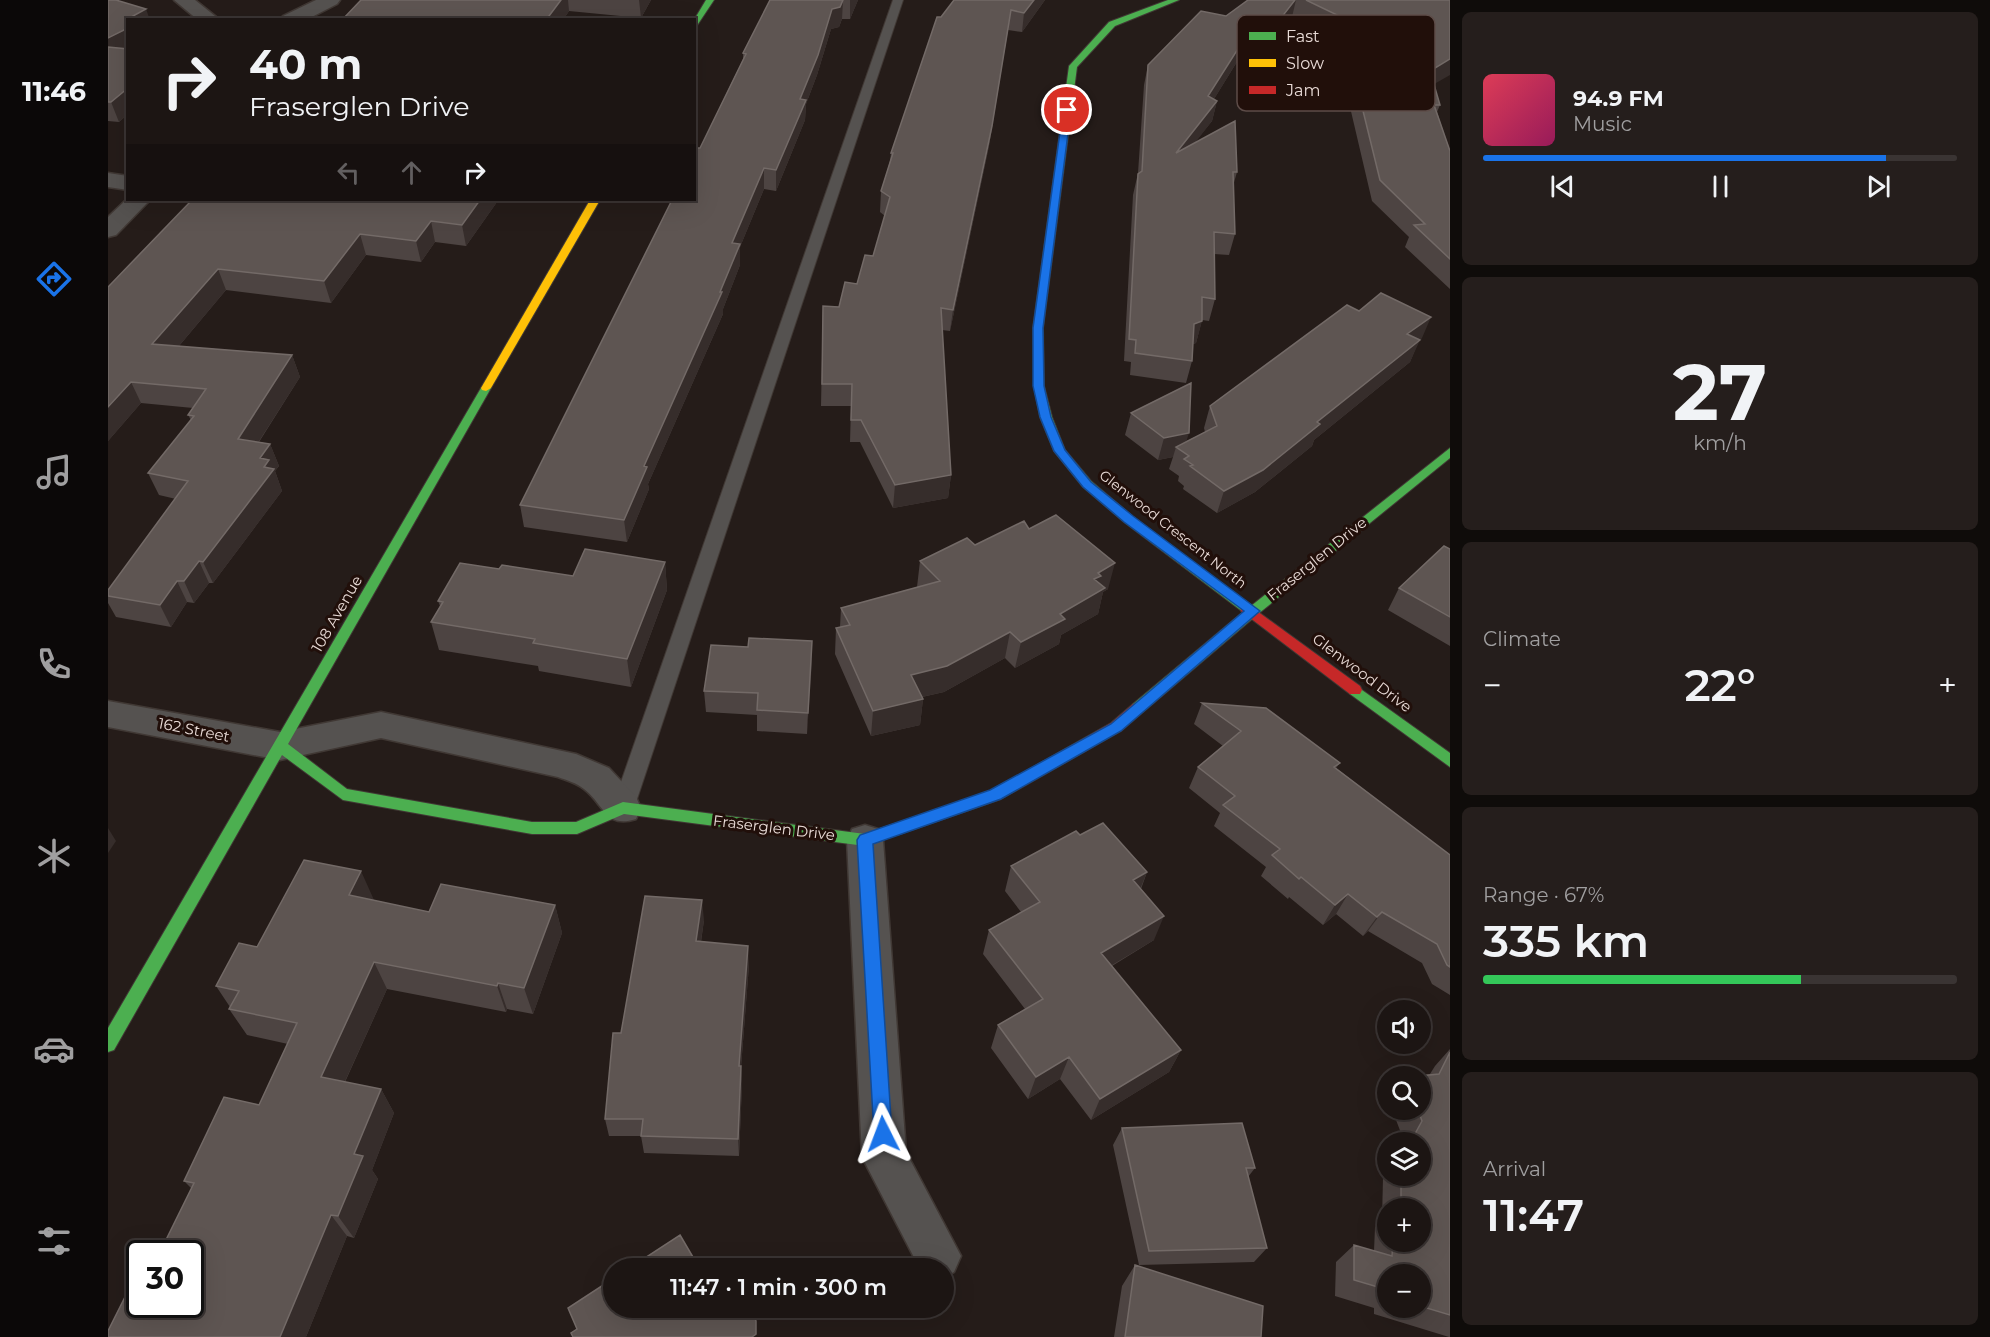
<!DOCTYPE html>
<html lang="en">
<head>
<meta charset="utf-8">
<style>
  :root { --surface:#1c1513; --page:#251e1c; --text:#f1f3f6; --muted:#a09fa0; --line:#3a3433; --accent:#1a73e8 }
  body { margin:0; font-family:Montserrat,sans-serif; background:var(--page); color:var(--text); height:100vh; display:flex; flex-direction:column; font-size:22px; white-space:nowrap }
  * { box-sizing:border-box; margin:0 }
  p { font-size:20px; color:var(--muted) }
  .icon { flex:none; width:33px; height:33px; fill:none; stroke:currentColor; stroke-width:2; stroke-linecap:round; stroke-linejoin:round }
  .map { position:relative; flex:1; overflow:hidden }
  .details { display:flex; flex-direction:column; gap:12px; padding:12px; background:#0f0c0a; width:540px }
  .details>* { flex:none }
  .top-card { position:absolute; left:18px; top:18px; width:570px; height:183px; border-radius:0px; box-shadow:0 6px 24px #0002,0 0 0 2px var(--line); background:#1c1513; color:var(--text); overflow:hidden }
  .tools { position:absolute; left:1269px; top:1000px; display:grid; gap:12px }
  .tools a { display:grid; place-items:center; width:54px; height:54px; border-radius:50%; background:var(--surface); box-shadow:0 6px 24px #0002,0 0 0 2px var(--line); font-size:30px }
  .speed { position:absolute; left:18px; top:1240px; display:flex; gap:12px; font-size:30px; font-weight:700; text-align:center }
  .speed>* { display:grid; place-content:center; width:78px; height:78px; border-radius:50%; background:var(--surface); box-shadow:0 6px 24px #0002,0 0 0 2px var(--line); line-height:1 }
  .speed .limit { border:3px solid #111; border-radius:9px; background:#fff; color:#111 }
  .pin { position:absolute; display:grid; place-items:center; width:51px; height:51px; color:#fff; margin:-26px; border:3px solid #fff; border-radius:50%; box-shadow:0 2px 6px #0007 }
  .me { position:absolute; width:66px; margin:-33px; rotate:357deg; stroke-linejoin:round; filter:drop-shadow(0 0 4px #0008) }
  .turn { display:flex; align-items:center; gap:21px; height:126px; padding:0 24px; font-size:27px }
  .turn .icon { width:78px; height:78px; stroke-width:2.5 }
  .turn b { display:block; font-size:42px; line-height:51px }
  .lanes { display:flex; align-items:center; height:57px; padding:0 24px; background:#0003; justify-content:center; gap:30px; direction:ltr }
  .lanes .off { opacity:.35 }
  .big { font-size:45px; font-weight:600; line-height:1.1 }
  .details .tile { flex:1; display:flex; flex-direction:column; justify-content:center; gap:9px; min-width:0; padding:0 21px; border-radius:9px; background:var(--page) }
  .details .dial { align-items:center; gap:0 }
  .dial b { font-size:78px; line-height:1 }
  .song { display:flex; align-items:center; gap:18px }
  .cover { width:72px; height:72px; border-radius:9px; background:linear-gradient(135deg,hsl(350 70% 55%),hsl(330 70% 35%)) }
  .played { height:6px; border-radius:3px; background:linear-gradient(90deg,var(--accent) 85%,var(--line) 85%) }
  .keys { display:flex; justify-content:space-around; direction:ltr }
  .heat { display:flex; justify-content:space-between; align-items:center; font-size:33px; direction:ltr }
  .charge { height:9px; border-radius:4px; background:linear-gradient(90deg,#34c759 67%,var(--line) 0) }
  .trip { position:absolute; left:495px; top:1258px; width:351px; height:60px; border-radius:30px; background:var(--surface); box-shadow:0 6px 24px #0002,0 0 0 2px var(--line); font-weight:600; line-height:60px; text-align:center }
  main { display:flex; flex:1; min-height:0 }
  .tab-bar { display:flex; flex-direction:column; width:108px; justify-content:space-around; align-items:center; background:#0b0808; color:var(--muted) }
  .tab-bar .icon { width:42px; height:42px }
  .tab-bar .current { color:var(--accent) }
  .tab-bar b { font-size:27px; color:var(--text) }
  .map>svg:first-child { display:block }
</style>
</head>
<body>
<main>
<nav class="tab-bar">
<b>11:46</b>
<svg class="icon current" aria-label="directions" viewBox="0 0 24 24"><path d="M12 3l9 9-9 9-9-9zM9 14v-3h6M13 9l2 2-2 2"/></svg>
<svg class="icon" aria-label="music" viewBox="0 0 24 24"><path d="M9 18V5l10-2v13"/><circle cx="6" cy="18" r="3"/><circle cx="16" cy="16" r="3"/></svg>
<svg class="icon" aria-label="phone" viewBox="0 0 24 24"><path d="M5 4h4l2 5-3 2q2 4 5 5l2-3 5 2v4C11 20 4 13 5 4z"/></svg>
<svg class="icon" aria-label="climate" viewBox="0 0 24 24"><path d="M12 3v18M4 7l16 10M4 17L20 7"/></svg>
<svg class="icon" aria-label="car" viewBox="0 0 24 24"><path d="M5 17H2v-5l4-1 3-4h7l3 4 3 1v5h-3M9 17h6M6 11h13"/><circle cx="7" cy="17" r="2"/><circle cx="17" cy="17" r="2"/></svg>
<svg class="icon" aria-label="filters" viewBox="0 0 24 24"><path d="M4 7h16M4 17h16"/><circle cx="9" cy="7" r="2"/><circle cx="15" cy="17" r="2"/></svg>
</nav>
<div class="map">
<svg width="1342" height="1337" viewBox="0 0 1342 1337">
  <rect width="100%" height="100%" fill="#251c19"/>
  <g fill="none" stroke-linecap="round" stroke-linejoin="round">
    <g stroke="#403834" stroke-width="2">
      <path id="lane" d="M785 0H795L526 808 523 814 515 817 507 814 504 808Z"/>
    </g>
    <g stroke="#403834" stroke-width="3">
      <path id="street" d="M66 0H87L112 20H90Z
        M208 0H232L229 4 198 20H173L175 16Z
        M0 173 20 176V190L0 187Z
        M20 198 42 200 8 235 0 237V217Z
        M0 701 172 732 273 712 468 754 501 768 528 797 533 808 528 819C497 829 496 804 476 789 469 783 458 780 450 777L273 738 172 760 0 727Z
        M757 825 770 829 775 840 798 1152 853 1256 846 1272 836 1277V1269H812L754 1157 739 840 744 829Z"/>
    </g>
    <g stroke="#403834" stroke-width="2">
      <path id="fast" d="M598 0H606L586 30V20Z
        M1060 0H1071L1007 26 969 67 935 328 936 386 944 417 957 450 983 481 1024 516 1143 606 1342 448V458L1150 614 1035 712H1025L1023 708 1025 704 1135 612 1016 522 975 487 946 451 932 417 926 386 925 328 961 66 1001 22Z
        M378 385 383 388 180 744 239 789 424 822H468L515 802 757 834 789 823 794 825 796 829 794 833 757 846 516 814 469 834H424L235 800 174 755 6 1050 0 1052V1028L373 388Z
        M1247 685 1342 753V767L1242 694 1240 690 1242 686Z"/>
    </g>
    <g stroke="#403834" stroke-width="2">
      <path id="slow" d="M482 200H492L383 388 378 391 374 390 373 388Z"/>
    </g>
    <g stroke="#403834" stroke-width="2">
      <path id="jam" d="M1138 603 1252 686 1254 690 1252 694H1242L1133 611 1132 608Z
        M1030 703 1035 704 1037 708 1035 712 1013 731 893 799 789 835 784 833 782 829 784 825 883 791 1003 723 1025 704Z"/>
    </g>
    <use href="#lane" fill="#555250" fill-rule="evenodd"/>
    <use href="#street" fill="#555250" fill-rule="evenodd"/>
    <use href="#fast" fill="#4caf50" fill-rule="evenodd"/>
    <use href="#slow" fill="#ffc107" fill-rule="evenodd"/>
    <use href="#jam" fill="#c62828" fill-rule="evenodd"/>
  </g>
  <path fill="#4d4442" fill-rule="evenodd" d="M0 0 20 20V114L11 122 0 121Z
    M253 0H543L533 18 461 11 455 20H234Z
    M662 0H750L742 19H734L731 27 723 29 709 75 698 104 697 120 668 191 656 189 632 247V265L615 309V314L540 484 541 489 519 542 416 527 412 505 592 148 635 59V53Z
    M846 0H937L914 32 900 30 881 146 842 331 834 330 843 475 840 498 785 508 752 442H742L743 406H713L715 306 731 307 749 284 765 256 777 216 772 212 773 191 782 161 783 153 833 17Z
    M1140 0H1342L1326 85 1332 105 1329 112 1342 151V289L1297 247 1301 237 1264 201 1238 90 1240 84 1232 81 1238 61 1257 51 1184 15 1153 56 1135 52 1106 99 1109 101 1104 121 1086 143 1129 172 1125 186 1127 234 1121 255 1106 254 1107 299 1101 321 1094 320 1088 343 1085 344 1084 361 1078 383 1022 375 1023 362 1016 361 1025 195 1030 173 1036 85 1040 65 1118 16Z
    M84 200H406L405 201 389 202 358 246 327 242 313 262 258 255 223 303 118 290 71 346 184 355 192 377 151 442 162 444 171 466 167 471 174 491 105 583H101L86 603 79 602 63 627 8 617 0 603V590L68 499 51 495 40 473 83 420 80 415 85 408 33 403 0 441V287Z
    M1314 338 1311 340 1302 362 1206 440 1204 446 1147 492 1109 513 1075 489 1076 486 1070 481 1071 476 1061 469 1065 457 1050 460 1017 435 1023 413 1078 441 1097 432 1096 428 1102 406Z
    M921 529 1000 589 995 592 990 614 953 635 951 644 907 668 897 658 836 692 814 697 815 699 812 725 763 736 727 654 728 628 732 627 733 608 809 587 812 561Z
    M1342 549V646L1280 610 1291 588Z
    M557 562 559 590 523 687 431 671 430 666 331 650 323 622 332 606 330 601 391 569 465 576Z
    M704 641 699 734 649 731V715L598 712 596 691 640 647Z
    M1094 703 1232 763 1228 768 1342 855V995L1324 984 1314 963 1260 931 1255 936 1228 914 1215 925 1181 897 1180 899 1153 876 1158 867 1106 826 1112 813 1081 788 1090 767 1115 746 1086 724Z
    M972 835 1039 872 1033 889 1046 940 1004 966 1073 1050 1061 1072 983 1120 952 1079 920 1099 883 1048 890 1025 917 1009 875 954 881 930 913 912 897 891 903 866Z
    M266 900V901L321 912 447 905 454 933 425 1014 399 1009 398 1012 279 989 237 1082 273 1089 286 1113 264 1170 270 1179 246 1238 239 1236 198 1337H0L32 1305 84 1189 76 1181 151 1105 180 1044 139 1035 121 1009 122 1007 108 986 149 947Z
    M596 920 593 942 641 965 633 1067 634 1084 631 1156 536 1153 533 1136H501L497 1119 513 1033Z
    M1342 1049V1337H1341L1266 1314V1308L1227 1296 1228 1262 1246 1245 1266 1251 1267 1227 1274 1220 1275 1177 1280 1169V1176H1312V1143H1294L1296 1141 1285 1112 1286 1110H1312V1077H1310L1311 1076 1322 1074 1327 1066ZM1280 1209H1312V1242H1280ZM1280 1275H1312V1308H1280Z
    M1014 1128 1147 1168 1140 1177 1159 1248 1146 1262 1031 1265 1005 1145Z
    M1027 1265 1153 1337H1006L1014 1286Z"/>
  <path fill="#362d2b" d="M453 0H460L461 11 455 20H438Z
    M531 0H543L533 18Z
    M735 0 734 19 731 27 723 29 709 75 698 104 697 120 668 191V170L692 99 724 9Z
    M742 0H750L742 19Z
    M926 0H937L914 32 916 13Z
    M1187 0H1188L1184 17 1153 56 1159 36Z
    M38 9 42 20H26L25 16Z
    M903 10 881 146 842 331 845 310Z
    M20 28V50L0 61V38Z
    M1140 33 1135 52 1095 117 1100 96Z
    M1342 59V75L1314 91 1322 71Z
    M20 88V114L11 122 3 102Z
    M1109 101 1104 121 1063 174 1068 153Z
    M656 168V189L632 247V265L615 309V314L540 484 541 489 519 542 516 520 536 466 612 292 624 243Z
    M372 200H389V202L358 246 354 225Z
    M323 221 327 242 313 262 308 241Z
    M252 234 258 255 223 303 216 281Z
    M110 269 118 290 54 366 44 344Z
    M1323 317 1314 338 1290 356 1299 334Z
    M1094 321 1088 343 1080 346 1086 324Z
    M1312 340 1302 362 1206 440 1204 446 1147 492 1109 513 1116 491 1209 422Z
    M184 355 192 377 139 460 130 439Z
    M23 382 33 403 0 441V407Z
    M1081 433 1075 452 1068 447 1065 457 1050 460 1056 438Z
    M162 444 171 466 167 471 174 491 105 583 95 562 152 458Z
    M843 475 840 498 785 508 787 485Z
    M91 561 101 583 86 603 76 581Z
    M557 562 559 590 523 687 519 659Z
    M1007 563 1000 589 995 592 990 614 953 635 951 644 907 668 913 642 952 614 986 579 990 573Z
    M69 581 79 602 63 627 52 605Z
    M902 632 897 658 836 692 800 700 803 675Z
    M704 641V663L699 734 700 713Z
    M815 699 812 725 763 736 765 711Z
    M0 828 8 841 0 853Z
    M253 871 266 900 254 923 241 895Z
    M1039 872 1029 897 1025 880Z
    M1240 894 1228 914 1215 925 1227 905Z
    M594 900 596 920 590 961 588 941Z
    M447 905 454 933 425 1014 416 988Z
    M1274 912 1260 931 1255 936 1269 917Z
    M1056 916 1046 940 984 977 993 953Z
    M640 946 641 965 633 1067 634 1084 631 1156 630 1139 631 1066Z
    M266 962 279 989 228 1101 213 1077Z
    M390 983 399 1009 398 1012 389 986Z
    M1073 1050 1061 1072 983 1120 992 1099Z
    M961 1057 952 1079 920 1099 928 1077Z
    M273 1089 286 1113 264 1170 270 1179 246 1238 230 1216 246 1154Z
    M223 1215 239 1236 198 1337H172Z"/>
  <path fill="#5e5552" stroke="#736a67" stroke-width="1.5" d="M0 0H8L38 9 25 16 37 19 20 20V28L0 38Z
    M253 0H453L438 20H234Z
    M662 0H735L732 7 724 9 710 55 692 99 698 100 668 170 656 168 624 243 632 244 612 292H614L536 466 539 467 516 520 412 505 564 200H586V155L590 148H592L638 54 635 53Z
    M846 0H926L916 13 903 10 884 126 845 310 833 308 843 475 787 485 753 420H743L744 384H714L715 306 731 307 737 282 749 284 757 255 765 256 782 197 773 191 785 153H783L829 17H833Z
    M1140 0H1187L1159 36 1140 33 1100 96 1109 101 1068 153 1127 121 1129 172H1125L1127 234 1106 232 1107 299 1094 297V321L1086 324 1084 361 1027 353 1028 340 1021 339 1030 174 1034 171 1040 65 1093 11 1118 16Z
    M1198 0H1342V59L1322 71 1332 105H1326L1342 151V259L1306 225 1317 224 1272 180 1245 70 1252 66 1238 61 1279 39Z
    M0 47 20 49V88L3 102H0Z
    M84 200H372L354 225 323 221 308 241 252 234 216 281 110 269 44 344 184 355 130 439 162 444 152 458 161 460 156 467 166 469 95 562 91 561 76 581H69L52 605 0 596V590L80 481 40 473 86 416 80 415 98 389 23 382 0 407V287Z
    M1273 293 1323 317 1299 334 1312 340 1209 422 1212 424 1155 470 1116 491 1082 466 1085 465 1076 459 1081 456 1068 447 1109 426 1102 406 1239 305 1251 311Z
    M1083 383 1081 433 1056 438 1023 413Z
    M948 515 1007 563 990 573 993 576 986 579 997 588 952 614 957 619 913 642 902 632 839 666 803 675 815 699 765 711 728 628 742 625 733 608 832 581 812 561 859 538 867 545 916 521 921 529Z
    M1336 546 1342 549V617L1291 588Z
    M477 549 557 562 519 659 425 643 427 639 323 622 335 602 330 601 352 563 391 569 394 565 465 576Z
    M641 638 704 641 700 713 649 710 650 693 596 691 603 645 640 647Z
    M1094 703 1158 708 1232 763 1226 767 1342 855V967L1339 965 1329 944 1274 912 1269 917 1240 894 1227 905 1193 877 1191 879 1164 855 1172 849 1115 805 1127 796 1090 767 1133 731Z
    M995 823 1039 872 1025 880 1056 916 993 953 1073 1050 992 1099 961 1057 928 1077 890 1025 935 999 881 930 932 902 903 866 968 831 972 835Z
    M196 860 253 871 241 895 321 912 333 884 447 905 416 988 390 983 389 986 266 962 213 1077 273 1089 246 1154 255 1156 230 1216 223 1215 172 1337H0V1331L32 1267V1305H82V1254H51L86 1183 76 1181 116 1097 151 1105 189 1023 121 1009 131 991 108 986 131 943 149 947Z
    M537 896 594 900 588 941 640 946 631 1066H633L630 1139 533 1136 535 1119H497L505 1033H513Z
    M1342 1052V1315L1312 1306V1275H1280V1290L1246 1280V1245L1284 1256 1285 1242H1312V1209H1293V1176H1312V1143H1302L1314 1121 1310 1110H1312V1077H1310L1311 1076 1331 1074Z
    M1134 1123 1147 1168H1138L1159 1248 1041 1251 1014 1128Z
    M572 1235 592 1269H520Z
    M613 1257 619 1269H596Z
    M1027 1265 1155 1306 1153 1337H1017Z
    M506 1278V1308H641L648 1321V1334L644 1337H465L463 1333 469 1329 460 1308Z"/>
  <path fill="#1a73e8" stroke="#114b97" stroke-width="1.5" d="M959 107 963 110 935 328 936 386 943 417 957 450 983 482 1025 516 1152 611 1013 731 893 799 765 844 784 1134 781 1140 775 1143 768 1140 766 1134 749 840 752 835 882 790 1003 724 1136 611 1016 522 975 487 946 451 932 417 925 386V328L955 110Z"/>
  <g text-anchor="middle" stroke-width="6" stroke-linejoin="round" paint-order="stroke">
    <g font-size="14" fill="#e9dbd7" stroke="#210f0a">
      <text transform="translate(1065 529) rotate(38)" y="5">Glenwood Crescent North</text>
    </g>
    <g font-size="15" fill="#e9dbd7" stroke="#210f0a">
      <text transform="translate(1209 559) rotate(-39)" y="5">Fraserglen Drive</text>
      <text transform="translate(229 614) rotate(-60)" y="5">108 Avenue</text>
      <text transform="translate(1254 673) rotate(37)" y="5">Glenwood Drive</text>
      <text transform="translate(86 730) rotate(11)" y="5">162 Street</text>
      <text transform="translate(666 828) rotate(7)" y="5">Fraserglen Drive</text>
    </g>
  </g>
  <rect x="1129" y="15" width="198" height="96" rx="9" fill="#210f0a" stroke="#5d4c48" stroke-width="1.5"/>
  <rect x="1141" y="32" width="27" height="8" fill="#4caf50"/>
  <rect x="1141" y="59" width="27" height="8" fill="#ffc107"/>
  <rect x="1141" y="86" width="27" height="8" fill="#c62828"/>
  <g font-size="16" fill="#e9dbd7">
    <text x="1178" y="42">Fast</text>
    <text x="1178" y="69">Slow</text>
    <text x="1178" y="96">Jam</text>
  </g>
</svg>
<div class="tools">
<a><svg class="icon" aria-label="sound" viewBox="0 0 24 24"><path d="M4 9h4l5-4v14l-5-4H4zM17 9q2 3 0 6"/></svg></a>
<a><svg class="icon" aria-label="search" viewBox="0 0 24 24"><circle cx="10" cy="10" r="6"/><path d="M15 15l6 6"/></svg></a>
<a><svg class="icon" aria-label="layers" viewBox="0 0 24 24"><path d="M12 4l9 5-9 5-9-5zM3 14l9 5 9-5"/></svg></a>
<a>+</a>
<a>−</a>
</div>
<div class="speed"><div class="limit">30</div></div>
<div class="pin" style="left:959px;top:110px;background:#d93025"><svg class="icon" aria-label="arrive" viewBox="0 0 24 24"><path d="M6 21V4h12l-3 4 3 4H6"/></svg></div>
<svg class="me" style="left:775px;top:1134px" viewBox="-20 -20 40 40"><path d="M0-17L14 15 0 8-14 15z" fill="#1a73e8" stroke="#fff" stroke-width="4"/></svg>
<div class="trip">11:47 · 1 min · 300 m</div>
<div class="top-card">
<div class="turn"><svg class="icon" aria-label="right" viewBox="0 0 24 24"><path d="M7 20v-9h11M14 6l5 5-5 5"/></svg><div><b>40 m</b>Fraserglen Drive</div></div>
<div class="lanes"><svg class="icon off" aria-label="left" viewBox="0 0 24 24"><path d="M17 20v-9H6M10 6l-5 5 5 5"/></svg><svg class="icon off" aria-label="ahead" viewBox="0 0 24 24"><path d="M12 20V5M6 11l6-6 6 6"/></svg><svg class="icon" aria-label="right" viewBox="0 0 24 24"><path d="M7 20v-9h11M14 6l5 5-5 5"/></svg></div>
</div>
</div>
<section class="details">
<div class="tile">
<div class="song"><i class="cover"></i><div><b>94.9 FM</b><p>Music</p></div></div>
<div class="played"></div>
<div class="keys"><svg class="icon" aria-label="previous" viewBox="0 0 24 24"><path d="M18 5L8 12l10 7zM5 5v14"/></svg><svg class="icon" aria-label="pause" viewBox="0 0 24 24"><path d="M8 5v14M16 5v14"/></svg><svg class="icon" aria-label="next" viewBox="0 0 24 24"><path d="M6 5l10 7-10 7zM19 5v14"/></svg></div>
</div>
<div class="tile dial"><b>27</b><p>km/h</p></div>
<div class="tile"><p>Climate</p>
<div class="heat"><a>−</a><b class="big">22°</b><a>+</a></div>
</div>
<div class="tile"><p>Range · 67%</p><b class="big">335 km</b><div class="charge"></div></div>
<div class="tile"><p>Arrival</p><b class="big">11:47</b></div>
</section>
</main>
</body>
</html>
